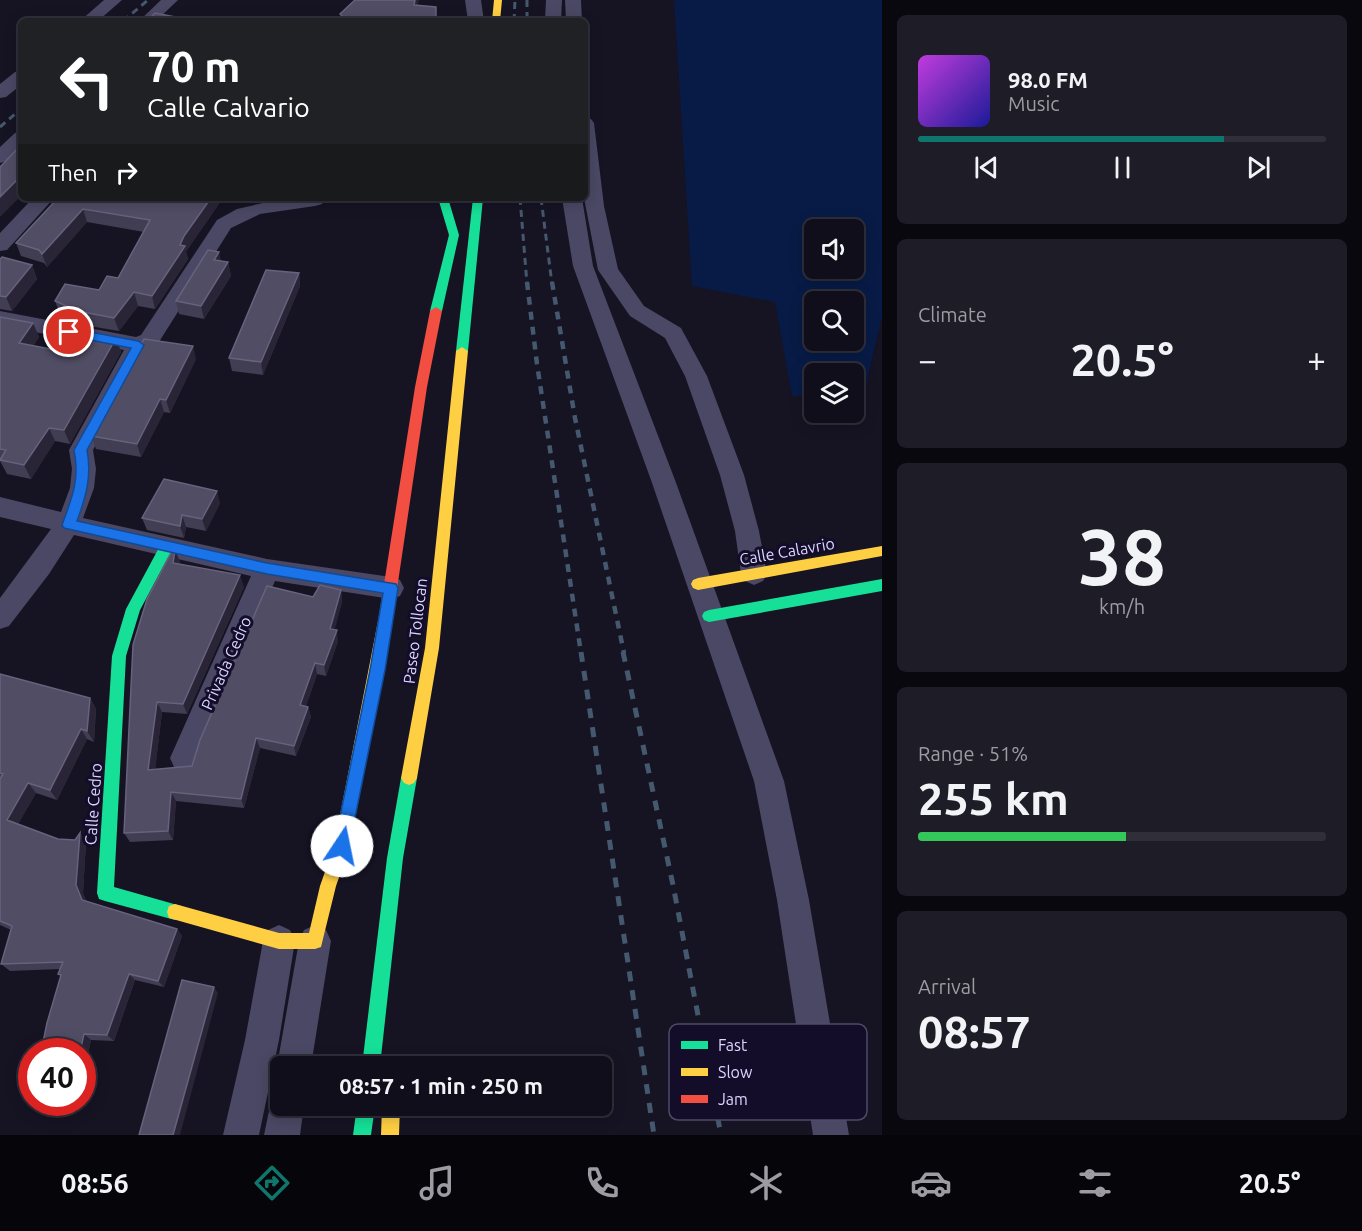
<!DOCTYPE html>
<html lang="en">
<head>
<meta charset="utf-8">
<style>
  :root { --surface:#100e1a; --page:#1e1c27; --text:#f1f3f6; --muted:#9c9ca2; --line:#302e39; --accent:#0f766e }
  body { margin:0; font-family:Ubuntu,sans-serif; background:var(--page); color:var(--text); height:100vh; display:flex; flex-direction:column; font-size:22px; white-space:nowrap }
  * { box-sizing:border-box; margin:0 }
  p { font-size:20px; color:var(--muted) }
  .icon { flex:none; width:33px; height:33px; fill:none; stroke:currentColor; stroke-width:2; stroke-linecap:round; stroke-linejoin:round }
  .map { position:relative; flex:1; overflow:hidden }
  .drawer { display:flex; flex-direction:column; gap:15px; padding:15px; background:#09080e; width:480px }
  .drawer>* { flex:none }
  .top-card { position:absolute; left:18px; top:18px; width:570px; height:183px; border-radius:9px; box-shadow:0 3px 15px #0003,0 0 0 2px var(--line); background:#202124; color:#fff; overflow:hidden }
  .fabs { position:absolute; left:804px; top:219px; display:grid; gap:12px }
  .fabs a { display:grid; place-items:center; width:60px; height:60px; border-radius:9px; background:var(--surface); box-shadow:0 3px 15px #0003,0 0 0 2px var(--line); font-size:30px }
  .speed { position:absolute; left:18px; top:1038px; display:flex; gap:12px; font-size:30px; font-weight:700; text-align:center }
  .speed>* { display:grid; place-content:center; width:78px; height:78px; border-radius:50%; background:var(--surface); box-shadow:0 3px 15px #0003,0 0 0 2px var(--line); line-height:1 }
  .speed .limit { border:9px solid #d22; background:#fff; color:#111 }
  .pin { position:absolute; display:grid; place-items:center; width:51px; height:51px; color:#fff; margin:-26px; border:3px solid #fff; border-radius:50%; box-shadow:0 2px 6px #0007 }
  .me { position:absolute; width:66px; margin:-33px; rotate:11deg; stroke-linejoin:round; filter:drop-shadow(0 0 4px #0008) }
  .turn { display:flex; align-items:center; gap:21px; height:126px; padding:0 30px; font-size:27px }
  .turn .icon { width:78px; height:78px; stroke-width:2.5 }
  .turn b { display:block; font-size:42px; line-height:51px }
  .then { display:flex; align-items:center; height:57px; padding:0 30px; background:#0003; gap:12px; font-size:22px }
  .big { font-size:45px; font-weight:600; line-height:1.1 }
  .drawer .tile { flex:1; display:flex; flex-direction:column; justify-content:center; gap:9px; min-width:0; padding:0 21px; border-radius:9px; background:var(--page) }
  .drawer .dial { align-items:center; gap:0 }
  .dial b { font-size:78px; line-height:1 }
  .song { display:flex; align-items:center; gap:18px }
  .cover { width:72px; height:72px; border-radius:9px; background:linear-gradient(135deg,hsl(290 70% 55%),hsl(240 70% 35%)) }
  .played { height:6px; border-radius:3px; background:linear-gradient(90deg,var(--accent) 75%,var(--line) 75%) }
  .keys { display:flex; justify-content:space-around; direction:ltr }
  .heat { display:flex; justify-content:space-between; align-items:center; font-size:33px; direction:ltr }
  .charge { height:9px; border-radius:4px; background:linear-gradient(90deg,#34c759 51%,var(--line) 0) }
  .trip { position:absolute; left:270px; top:1056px; width:342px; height:60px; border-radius:9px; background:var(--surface); box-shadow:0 3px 15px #0003,0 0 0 2px var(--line); font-weight:600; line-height:60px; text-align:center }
  .tab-bar { display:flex; height:96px; justify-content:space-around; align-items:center; background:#06060a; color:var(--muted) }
  .tab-bar .icon { width:42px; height:42px }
  .tab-bar .current { color:var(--accent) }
  .tab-bar b { font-size:27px; color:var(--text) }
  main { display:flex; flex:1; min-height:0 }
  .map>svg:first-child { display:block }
</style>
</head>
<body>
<main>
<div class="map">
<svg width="882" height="1135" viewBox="0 0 882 1135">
  <rect width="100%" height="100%" fill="#161323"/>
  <path fill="#071b46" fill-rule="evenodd" d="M674 0H882V317L863 397H854V374H814V396H792L775 302 692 286ZM814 230H854V268H814ZM814 302H854V340H814Z"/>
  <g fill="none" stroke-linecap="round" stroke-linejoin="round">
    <path fill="#4a4864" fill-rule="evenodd" d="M104 0H122L98 21H80Z
      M161 0H178L156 21H139Z
      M465 0H481L484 21H468Z
      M546 0H562L561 21H545Z
      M565 0H581L582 21H566Z
      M21 71V85L6 97 0 98V84L15 72Z
      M585 118 591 119 594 123 604 206 618 269 644 306 681 328 707 376 744 475 759 531 767 574 763 581 754 585 745 581 741 574 735 531 720 475 685 376 665 338 630 316 598 270 584 198Z
      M21 132V147L7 161 0 163V147L15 133Z
      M33 198H54L7 250 0 251V233Z
      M285 198H323L325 200 322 204 315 206 260 214 231 228 157 345 146 350 93 450 96 469 94 488 83 518 267 559 391 577 400 580 404 588 400 596 391 599 275 581 194 767 184 771 174 767 170 758 251 576 74 535 49 574 9 626 0 629V598L51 529 0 517V497L61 512 70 488 72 469 69 450 124 350 0 325V311L136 337 141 335 217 220 237 209Z
      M562 198H582L593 266 675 480 784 781 809 900 849 1135H813L777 900 754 781 651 480 573 266Z
      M279 925 290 930 295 941 279 1040 259 1135H223L245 1040 263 941 268 930Z
      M315 925 326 930 331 941 311 1066H280V1074L277 1066 299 941 304 930Z
      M280 1091V1106H304L300 1135H264L270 1106 275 1094Z"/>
    <path fill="#16e098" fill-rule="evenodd" d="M438 198H448L459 235 442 311 436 315 430 311 449 235Z
      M473 198H483L468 351 462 355 456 351Z
      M166 543 171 544 173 548 140 610 126 656 114 887 181 906 183 912 181 918 175 920 105 901 99 899 97 893 112 656 126 609 161 544Z
      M882 579V591L709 622 704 620 702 616 704 612 709 610Z
      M409 771 414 773 417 778 403 858 380 1066H362L387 858 401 778 404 773Z
      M357 1106H375L371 1135H353Z"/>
    <path fill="#ffcf43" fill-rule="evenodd" d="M494 0H502L500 21H492Z
      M462 347 468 351 439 648 417 778 414 783 409 785 404 783 401 778 425 648 456 351Z
      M882 546V556L698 590 693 588 691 584 693 580 698 578Z
      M386 610 391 612 393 616 350 846 336 886 321 947 315 949H279L169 918 167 912 169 906 175 904 279 933H309L320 886 334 846 379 616 381 612Z
      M382 1106H400L399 1135H381Z"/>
    <path fill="#f24e42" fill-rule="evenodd" d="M436 307 442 311 427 387 393 616 391 620 386 622 381 620 379 616 415 387 430 311Z"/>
    <path stroke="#44586e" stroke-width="3" stroke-dasharray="7 5" stroke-linecap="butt" d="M527 0V21
      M123 21 148 0
      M514 21 515 0
      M0 127 21 109
      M520 198 527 284
      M541 198 552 284"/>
    <path stroke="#44586e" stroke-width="4.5" stroke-dasharray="8 7" stroke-linecap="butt" d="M527 282 537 364 581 653
      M552 282 575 418 624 653"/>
    <path stroke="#44586e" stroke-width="5" stroke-dasharray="10 9" stroke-linecap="butt" d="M581 652 654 1135
      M623 652 673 885 721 1135"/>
  </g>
  <path fill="#413d52" d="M436 7V21H341L340 14Z
    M58 198H223L187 250 186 252 188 259 155 309 138 306 119 331 83 325 60 314 55 301 99 290 118 278 144 232 87 222 47 267 44 263 21 256 16 243Z
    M0 259 32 265 37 279 12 311 0 309Z
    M221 261 228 262 231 276 204 319 179 314 176 301Z
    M299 273 300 286 263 375 232 371 229 358Z
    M0 317 33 323 39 337 33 346 66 352 116 338 121 352 70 444 55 441 31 479 7 474 0 461Z
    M196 359 170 413 164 412 141 457 96 449 91 436Z
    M220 503 206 531 186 527 184 538 147 530 142 518Z
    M175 550 180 562 179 564 244 587 187 714 162 712 155 769 192 766 313 597 341 590 342 602 334 630 338 641 326 676 317 674 306 706 308 707 311 717 296 756 260 748 244 808 176 801 173 840 130 842 124 833Z
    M0 674 90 698 96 709 94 742 87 739 57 800 36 793 18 824 58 839 86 842 83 893 86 901 177 929 182 936 164 987 135 980 114 1041 91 1040 82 1082V1052L61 976 58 974 60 969 10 971 1 964 11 930 0 925Z
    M74 1102 73 1109H39L30 1105Z"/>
  <path fill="#292537" d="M415 0H419L414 18V5Z
    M21 176V196L0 217V197Z
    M211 198H223L187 250 186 252 188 259 155 309 152 296 180 245 184 236Z
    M83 209 87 222 47 267 42 254Z
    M219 252 222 265 214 260Z
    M228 262 231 276 204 319 201 306Z
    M32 265 37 279 12 311 6 297Z
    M299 273 300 286 263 375 261 362Z
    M134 292 138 306 119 331 114 318Z
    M33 323 39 337 25 357 19 343Z
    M116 338 121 352 70 444 64 430Z
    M193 346 196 359 170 413 166 400Z
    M160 399 164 412 141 457 137 444Z
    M49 428 55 441 31 479 24 465Z
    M217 491 220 503 206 531 202 519Z
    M182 515 186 527 184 538 180 526Z
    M175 550 180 562 177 575 173 563Z
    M240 575 244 587 187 714 183 704Z
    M341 590 342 602 332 640 330 629Z
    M337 630 338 641 326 676 324 665Z
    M315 663 317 674 303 715 300 705Z
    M90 698 96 709 94 742 87 731Z
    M157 702 162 712 154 780 148 770Z
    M308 707 311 717 296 756 294 746Z
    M81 729 87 739 57 800 50 790Z
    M256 738 260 748 244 808 241 799Z
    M28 783 36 793 15 829 7 820Z
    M171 792 176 801 173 840 168 831Z
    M80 833 86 842 83 893 89 908 82 900 76 885Z
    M177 929 182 936 164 987 158 981Z
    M129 974 135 980 114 1041 107 1035Z
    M214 987 218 993 180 1135H173Z
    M84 1034 91 1040 82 1082V1052H80Z
    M65 1102H74L73 1109 65 1104Z"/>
  <path fill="#514d65" stroke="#67627d" stroke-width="1.5" d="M355 0H415L414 5 436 7V20L435 21H349L340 14Z
    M155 13 196 21H147Z
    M21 145V176L0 197V167Z
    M58 198H211L184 236 180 245 185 246 152 296 134 292 114 318 78 311 55 301 65 284 99 290 107 276 118 278 150 220 83 209 42 254 39 250 16 243Z
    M208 250 219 252 214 260 228 262 201 306 176 301Z
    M2 257 32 265 6 297 0 296V259Z
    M266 270 299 273 261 362 229 358Z
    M0 317 33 323 19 343 66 352 80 330 116 338 64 430 49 428 24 465 0 460 6 450 0 449Z
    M144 339 193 346 166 400 160 399 137 444 91 436Z
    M164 479 217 491 202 519 182 515 180 526 142 518Z
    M173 549 175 550 173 563 240 575 183 704 157 702 148 770 192 766 200 740 267 586 313 597 320 585 341 590 330 629 337 630 324 665 315 663 300 705 308 707 294 746 256 738 241 799 171 792 168 831 124 833 133 645 147 599Z
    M0 674 90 698 87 731 81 729 50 790 28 783 7 820 58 839 75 840 80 833 76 885 82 900 177 929 158 981 129 974 107 1035 84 1034 80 1052H41L47 1023 61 975 58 974 63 962 1 964 12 926 0 921V779L3 774 0 773Z
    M182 980 214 987 173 1135H139Z
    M32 1097V1102H65V1104L30 1105Z"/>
  <path fill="#1a73e8" stroke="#114b97" stroke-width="1.5" d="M69 328 138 341 144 345 87 450C92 476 86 497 77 521L267 563 396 584 398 588 385 670 348 852 342 854 336 852 334 846 370 670 383 593 267 574 64 528 62 525C72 498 80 479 74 450L131 348 65 335 63 332Z"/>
  <g text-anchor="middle" stroke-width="6" stroke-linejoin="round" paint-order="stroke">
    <g font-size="16" fill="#dbd6ff" stroke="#130d29">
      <text transform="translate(787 551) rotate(-10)" y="6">Calle Calavrio</text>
      <text transform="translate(415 631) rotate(-83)" y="6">Paseo Tollocan</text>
      <text transform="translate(226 663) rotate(-66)" y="6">Privada Cedro</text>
      <text transform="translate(93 804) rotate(-86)" y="6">Calle Cedro</text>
    </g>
  </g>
  <rect x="669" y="1024" width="198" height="96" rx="9" fill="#130d29" stroke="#4f4969" stroke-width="1.5"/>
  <rect x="681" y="1041" width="27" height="8" fill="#16e098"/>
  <rect x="681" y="1068" width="27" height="8" fill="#ffcf43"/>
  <rect x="681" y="1095" width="27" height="8" fill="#f24e42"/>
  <g font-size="16" fill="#dbd6ff">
    <text x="718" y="1051">Fast</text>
    <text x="718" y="1078">Slow</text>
    <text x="718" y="1105">Jam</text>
  </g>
</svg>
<div class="fabs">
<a><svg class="icon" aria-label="sound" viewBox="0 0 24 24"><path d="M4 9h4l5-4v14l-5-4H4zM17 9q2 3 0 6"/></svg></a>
<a><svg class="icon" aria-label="search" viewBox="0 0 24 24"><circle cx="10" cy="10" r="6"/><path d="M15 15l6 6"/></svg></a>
<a><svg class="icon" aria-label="layers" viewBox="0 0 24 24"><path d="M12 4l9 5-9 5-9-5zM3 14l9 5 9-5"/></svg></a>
</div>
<div class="speed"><div class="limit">40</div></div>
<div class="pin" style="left:69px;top:332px;background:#d93025"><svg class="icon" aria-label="arrive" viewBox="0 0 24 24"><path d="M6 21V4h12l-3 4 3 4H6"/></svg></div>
<svg class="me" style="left:342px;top:846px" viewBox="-20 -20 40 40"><circle r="19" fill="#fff"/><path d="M0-13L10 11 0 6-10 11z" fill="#1a73e8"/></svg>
<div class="trip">08:57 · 1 min · 250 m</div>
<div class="top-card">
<div class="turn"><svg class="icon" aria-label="left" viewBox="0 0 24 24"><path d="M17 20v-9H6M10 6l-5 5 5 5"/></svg><div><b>70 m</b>Calle Calvario</div></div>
<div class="then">Then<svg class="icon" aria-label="right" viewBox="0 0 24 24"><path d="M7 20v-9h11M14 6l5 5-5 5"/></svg></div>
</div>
</div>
<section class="drawer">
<div class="tile">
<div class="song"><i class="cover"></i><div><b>98.0 FM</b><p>Music</p></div></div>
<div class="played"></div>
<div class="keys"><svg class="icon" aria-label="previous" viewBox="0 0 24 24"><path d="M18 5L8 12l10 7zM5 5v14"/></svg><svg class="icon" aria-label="pause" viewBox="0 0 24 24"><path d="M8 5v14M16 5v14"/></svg><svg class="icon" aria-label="next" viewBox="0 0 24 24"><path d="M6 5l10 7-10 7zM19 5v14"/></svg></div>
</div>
<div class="tile"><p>Climate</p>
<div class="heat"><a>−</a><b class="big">20.5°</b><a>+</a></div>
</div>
<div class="tile dial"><b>38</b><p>km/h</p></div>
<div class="tile"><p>Range · 51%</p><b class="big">255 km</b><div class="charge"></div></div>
<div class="tile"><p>Arrival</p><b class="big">08:57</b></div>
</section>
</main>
<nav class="tab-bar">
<b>08:56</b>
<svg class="icon current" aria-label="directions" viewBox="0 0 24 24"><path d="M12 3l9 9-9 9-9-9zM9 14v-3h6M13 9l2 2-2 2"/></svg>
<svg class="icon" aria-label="music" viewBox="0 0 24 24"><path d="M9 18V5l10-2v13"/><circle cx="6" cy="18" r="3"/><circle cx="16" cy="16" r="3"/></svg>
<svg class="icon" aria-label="phone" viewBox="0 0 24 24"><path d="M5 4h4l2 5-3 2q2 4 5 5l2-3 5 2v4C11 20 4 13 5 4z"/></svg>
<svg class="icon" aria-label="climate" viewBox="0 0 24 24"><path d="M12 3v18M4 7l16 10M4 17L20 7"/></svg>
<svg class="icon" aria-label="car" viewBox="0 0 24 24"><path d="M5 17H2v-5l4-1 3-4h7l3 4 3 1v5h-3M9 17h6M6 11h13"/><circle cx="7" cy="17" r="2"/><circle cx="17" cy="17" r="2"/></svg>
<svg class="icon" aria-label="filters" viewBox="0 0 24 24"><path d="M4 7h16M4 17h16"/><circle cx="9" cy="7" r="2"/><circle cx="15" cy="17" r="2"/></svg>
<b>20.5°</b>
</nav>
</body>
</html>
